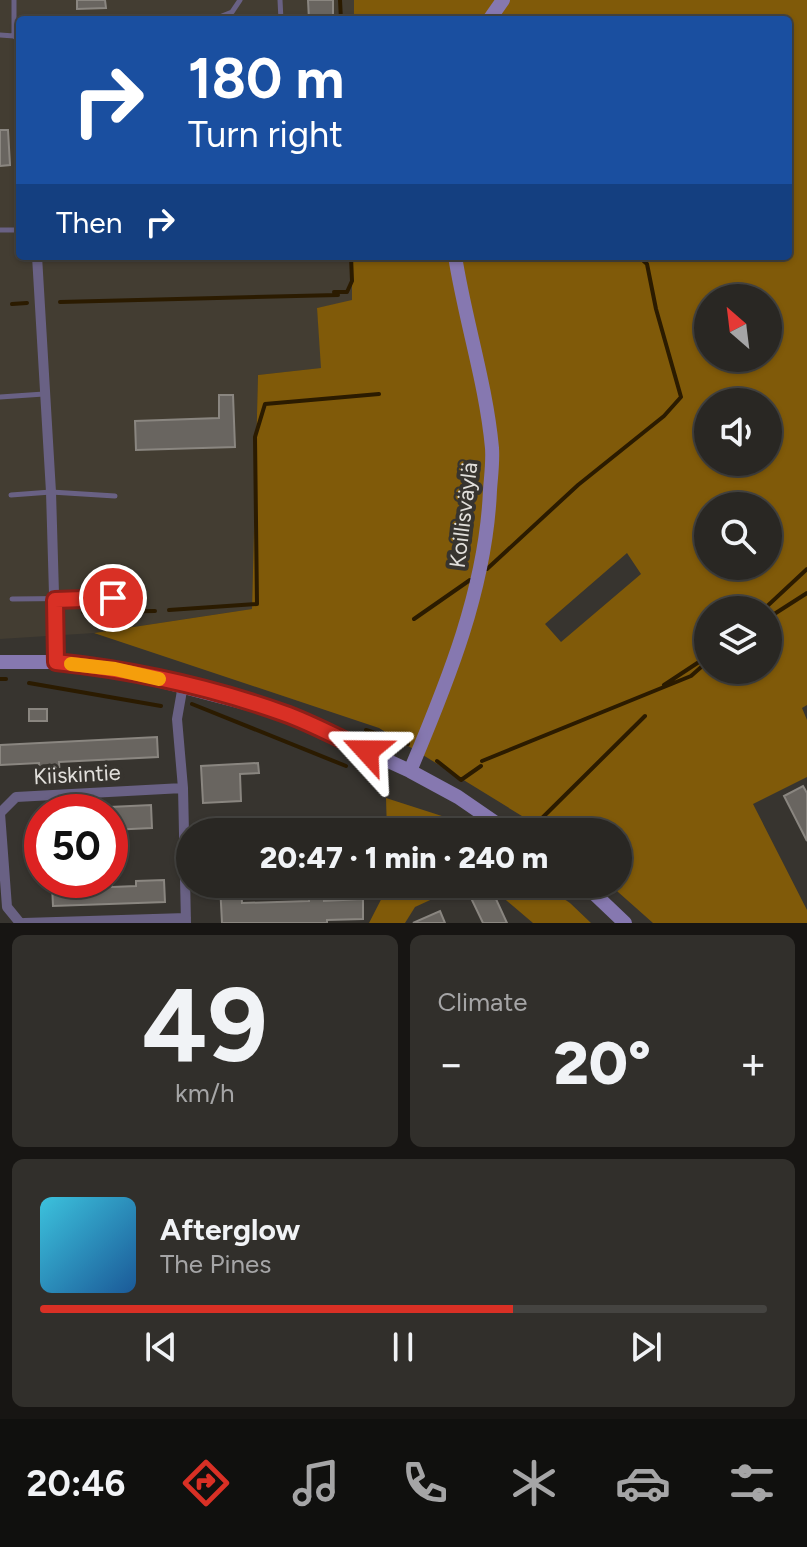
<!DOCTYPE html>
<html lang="en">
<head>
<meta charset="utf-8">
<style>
  :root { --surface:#292723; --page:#312f2b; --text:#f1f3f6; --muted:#a5a5a6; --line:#454441; --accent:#d93025 }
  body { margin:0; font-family:Figtree,sans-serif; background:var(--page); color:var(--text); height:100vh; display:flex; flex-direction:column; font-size:30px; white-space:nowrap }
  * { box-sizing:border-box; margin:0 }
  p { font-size:26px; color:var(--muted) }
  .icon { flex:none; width:44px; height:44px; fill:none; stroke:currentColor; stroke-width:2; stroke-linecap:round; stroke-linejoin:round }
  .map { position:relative; height:923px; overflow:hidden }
  .side { display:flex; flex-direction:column; gap:12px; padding:12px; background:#171513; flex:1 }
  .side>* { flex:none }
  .top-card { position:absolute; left:16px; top:16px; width:776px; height:244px; border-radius:8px; box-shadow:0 2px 6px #0004,0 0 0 2px var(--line); background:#1a4fa0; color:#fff; overflow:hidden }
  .needle { width:52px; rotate:332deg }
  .fabs { position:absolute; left:694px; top:284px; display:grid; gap:16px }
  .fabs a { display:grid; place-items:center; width:88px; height:88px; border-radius:50%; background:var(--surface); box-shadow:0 2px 6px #0004,0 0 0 2px var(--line); font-size:40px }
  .speed { position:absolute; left:24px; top:794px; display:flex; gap:16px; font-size:40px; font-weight:700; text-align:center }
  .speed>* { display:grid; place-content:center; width:104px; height:104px; border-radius:50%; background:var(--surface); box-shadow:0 2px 6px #0004,0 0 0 2px var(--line); line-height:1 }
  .speed .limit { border:12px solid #d22; background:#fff; color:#111 }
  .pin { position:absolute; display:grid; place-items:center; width:68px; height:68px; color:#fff; margin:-34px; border:4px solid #fff; border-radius:50%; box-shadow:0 2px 8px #0007 }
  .me { position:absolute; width:88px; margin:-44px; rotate:294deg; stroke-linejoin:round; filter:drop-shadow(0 0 6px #0008) }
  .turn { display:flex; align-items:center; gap:28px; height:168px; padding:0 40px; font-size:36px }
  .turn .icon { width:104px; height:104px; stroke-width:2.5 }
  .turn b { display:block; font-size:56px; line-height:68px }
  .then { display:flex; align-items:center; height:76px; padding:0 40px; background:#0003; gap:16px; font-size:30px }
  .big { font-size:60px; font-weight:800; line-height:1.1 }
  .side .widget { flex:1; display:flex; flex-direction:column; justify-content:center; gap:12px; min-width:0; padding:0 28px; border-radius:12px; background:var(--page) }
  .side .dial { align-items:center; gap:0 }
  .dial b { font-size:104px; line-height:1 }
  .song { display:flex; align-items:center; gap:24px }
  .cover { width:96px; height:96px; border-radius:12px; background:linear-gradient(135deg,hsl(190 70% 55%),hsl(210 70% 35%)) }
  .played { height:8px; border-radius:4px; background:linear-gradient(90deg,var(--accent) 65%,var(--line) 65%) }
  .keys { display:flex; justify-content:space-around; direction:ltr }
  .heat { display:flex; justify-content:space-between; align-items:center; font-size:44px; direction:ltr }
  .side .tiles { flex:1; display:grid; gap:12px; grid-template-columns:1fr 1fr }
  .widget:last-child { grid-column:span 2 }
  .trip { position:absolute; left:176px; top:818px; width:456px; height:80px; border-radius:40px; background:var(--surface); box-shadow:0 2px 6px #0004,0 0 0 2px var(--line); font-weight:800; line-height:80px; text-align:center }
  .dock { display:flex; height:128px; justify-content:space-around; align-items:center; background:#10100e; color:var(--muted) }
  .dock .icon { width:56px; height:56px }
  .dock .on { color:var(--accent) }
  .dock b { font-size:36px; color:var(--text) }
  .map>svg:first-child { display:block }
</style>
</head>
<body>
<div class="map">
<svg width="807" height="923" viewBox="0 0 807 923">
  <rect width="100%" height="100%" fill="#37342f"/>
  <path fill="#433d32" d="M0 0H354V20H20V256H352V301L317 308 322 368 258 375 252 609 94 633 0 639Z"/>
  <path fill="#805a09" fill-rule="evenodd" d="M354 0H807V705L802 708 807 720V777L753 804 807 910V923H653L609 884H618V832H548L379 728 94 633 252 609 258 375 321 368 317 308 352 300V256H788V20H354ZM708 298H768V358H708ZM708 402H768V462H708ZM708 506H768V566H708ZM627 553 641 574 561 642 545 624ZM708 610H768V670H708Z
    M386 798 445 817 466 832H387Z
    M389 884H465L415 907 405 923H369Z
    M487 884H542L570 903 591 923H533Z"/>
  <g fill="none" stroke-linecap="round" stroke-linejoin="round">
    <path stroke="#2b1b00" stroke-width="4" d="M340 0 341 20
      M334 292H347L352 281 351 256
      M60 302 338 295
      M12 304 27 303
      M487 569 578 485 664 416 681 397 656 309 647 264 638 256
      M169 610 257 604 255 437 265 404 379 394
      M763 610 807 569
      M83 612 155 611
      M768 618 807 593
      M414 619 470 580
      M0 679H6
      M29 683 161 706
      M664 685 708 656
      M192 704 346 766
      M366 730 408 744
      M437 761 461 780 481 766
      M482 761 691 676 708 661
      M535 825 645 716"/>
  </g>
  <path fill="#696560" stroke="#8a8680" stroke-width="2" d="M77 0H105L106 8 77 9Z
    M308 0H333V20H309Z
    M0 130H8L10 165 0 166Z
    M219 395H233L235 447 136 450 135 421 219 418Z
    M29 709H47V721H29Z
    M157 737 158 757 59 762 60 777 40 778 39 763 0 765V745Z
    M258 763 259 773 240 774 241 801 203 803 201 766Z
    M803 786 807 793V841L784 796Z
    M151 805 152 828 110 830V807Z
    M239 820V832H218V821Z
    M164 880 165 902 53 906 52 885H69V888H95V883L111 882 112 887 136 886V881Z
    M220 884H241L242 903 309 901V898L324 897V901L363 899V919L327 920V923H222Z
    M490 886 507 923H483L470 896Z
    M440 911 445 923H413Z"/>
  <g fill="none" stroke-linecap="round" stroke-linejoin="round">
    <path stroke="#696184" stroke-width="5" d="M280 0 281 20
      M212 20 232 12 240 0
      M0 35 14 36 20 41
      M14 36V0
      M0 230H20
      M170 256H182
      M0 397 44 394
      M11 495 51 492 115 496
      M12 599 113 598"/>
    <path stroke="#696184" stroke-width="10" d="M37 256 51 492 56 662
      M183 685 177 719 183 788 186 923
      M20 923 7 907 0 813 16 797 183 788
      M24 923 186 918"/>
    <path stroke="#8678b0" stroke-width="14" d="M489 20 503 0
      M0 662H56L115 669 284 713 410 771 458 797 509 832
      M410 771C448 681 486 588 490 490 491 476 493 462 492 448 486 383 465 320 455 256
      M584 884 625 923"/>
  </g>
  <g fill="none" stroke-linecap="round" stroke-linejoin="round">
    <g stroke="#8d1f18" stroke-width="20">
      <path id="route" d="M113 598 55 600 56 662C132 670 210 687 283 713 312 723 340 739 367 751"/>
    </g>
    <use href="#route" stroke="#d93025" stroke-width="14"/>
    <path stroke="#f59e0b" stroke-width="14" d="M71 664 115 669 159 679"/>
  </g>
  <g text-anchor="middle" stroke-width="8" stroke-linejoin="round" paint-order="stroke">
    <g font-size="22" fill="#e2e0dc" stroke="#37342f">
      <text transform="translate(463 515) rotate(-83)" y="8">Koillisväylä</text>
      <text transform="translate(77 774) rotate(-3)" y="8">Kiiskintie</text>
    </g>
  </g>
</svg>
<div class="fabs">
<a><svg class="needle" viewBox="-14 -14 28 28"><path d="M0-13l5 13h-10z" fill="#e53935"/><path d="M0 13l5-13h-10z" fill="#a5a5a6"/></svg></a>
<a><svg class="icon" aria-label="sound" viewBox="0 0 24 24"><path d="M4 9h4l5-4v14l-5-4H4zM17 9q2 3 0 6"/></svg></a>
<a><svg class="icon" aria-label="search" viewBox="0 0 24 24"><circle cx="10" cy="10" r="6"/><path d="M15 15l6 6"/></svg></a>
<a><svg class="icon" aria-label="layers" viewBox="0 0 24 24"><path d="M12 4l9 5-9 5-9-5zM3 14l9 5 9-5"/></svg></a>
</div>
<div class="speed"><div class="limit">50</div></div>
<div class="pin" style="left:113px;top:598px;background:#d93025"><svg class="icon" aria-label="arrive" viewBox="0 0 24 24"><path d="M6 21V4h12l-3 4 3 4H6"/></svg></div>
<svg class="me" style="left:367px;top:751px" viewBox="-20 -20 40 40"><path d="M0-17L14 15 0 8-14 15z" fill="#d93025" stroke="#fff" stroke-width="4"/></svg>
<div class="trip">20:47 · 1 min · 240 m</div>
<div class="top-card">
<div class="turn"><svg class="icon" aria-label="right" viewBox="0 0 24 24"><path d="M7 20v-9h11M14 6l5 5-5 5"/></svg><div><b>180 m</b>Turn right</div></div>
<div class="then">Then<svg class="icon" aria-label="right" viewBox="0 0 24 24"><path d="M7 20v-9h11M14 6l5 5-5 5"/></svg></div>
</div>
</div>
<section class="side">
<div class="tiles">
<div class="widget dial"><b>49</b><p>km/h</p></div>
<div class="widget"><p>Climate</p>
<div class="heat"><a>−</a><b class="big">20°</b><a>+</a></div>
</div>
<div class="widget">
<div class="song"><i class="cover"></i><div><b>Afterglow</b><p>The Pines</p></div></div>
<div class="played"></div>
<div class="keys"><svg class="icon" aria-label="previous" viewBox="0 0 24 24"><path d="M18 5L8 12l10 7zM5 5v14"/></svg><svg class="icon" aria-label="pause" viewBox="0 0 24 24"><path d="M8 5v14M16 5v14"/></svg><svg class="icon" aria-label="next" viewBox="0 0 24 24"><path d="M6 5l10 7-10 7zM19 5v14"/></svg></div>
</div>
</div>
</section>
<nav class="dock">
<b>20:46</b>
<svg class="icon on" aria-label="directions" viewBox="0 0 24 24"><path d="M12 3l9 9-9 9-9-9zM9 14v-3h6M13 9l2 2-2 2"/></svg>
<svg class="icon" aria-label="music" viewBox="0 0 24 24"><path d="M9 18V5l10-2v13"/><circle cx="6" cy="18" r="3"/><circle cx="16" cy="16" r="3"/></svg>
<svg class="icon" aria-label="phone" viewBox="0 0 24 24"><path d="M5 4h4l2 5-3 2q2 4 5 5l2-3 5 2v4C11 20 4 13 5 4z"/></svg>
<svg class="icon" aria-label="climate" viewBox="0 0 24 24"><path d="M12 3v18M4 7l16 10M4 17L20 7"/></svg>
<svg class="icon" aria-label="car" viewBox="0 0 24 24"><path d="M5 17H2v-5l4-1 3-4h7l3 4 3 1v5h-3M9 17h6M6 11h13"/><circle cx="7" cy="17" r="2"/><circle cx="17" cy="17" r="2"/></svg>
<svg class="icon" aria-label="filters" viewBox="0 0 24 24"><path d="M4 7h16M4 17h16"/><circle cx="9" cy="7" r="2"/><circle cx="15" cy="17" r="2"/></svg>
</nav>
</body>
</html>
